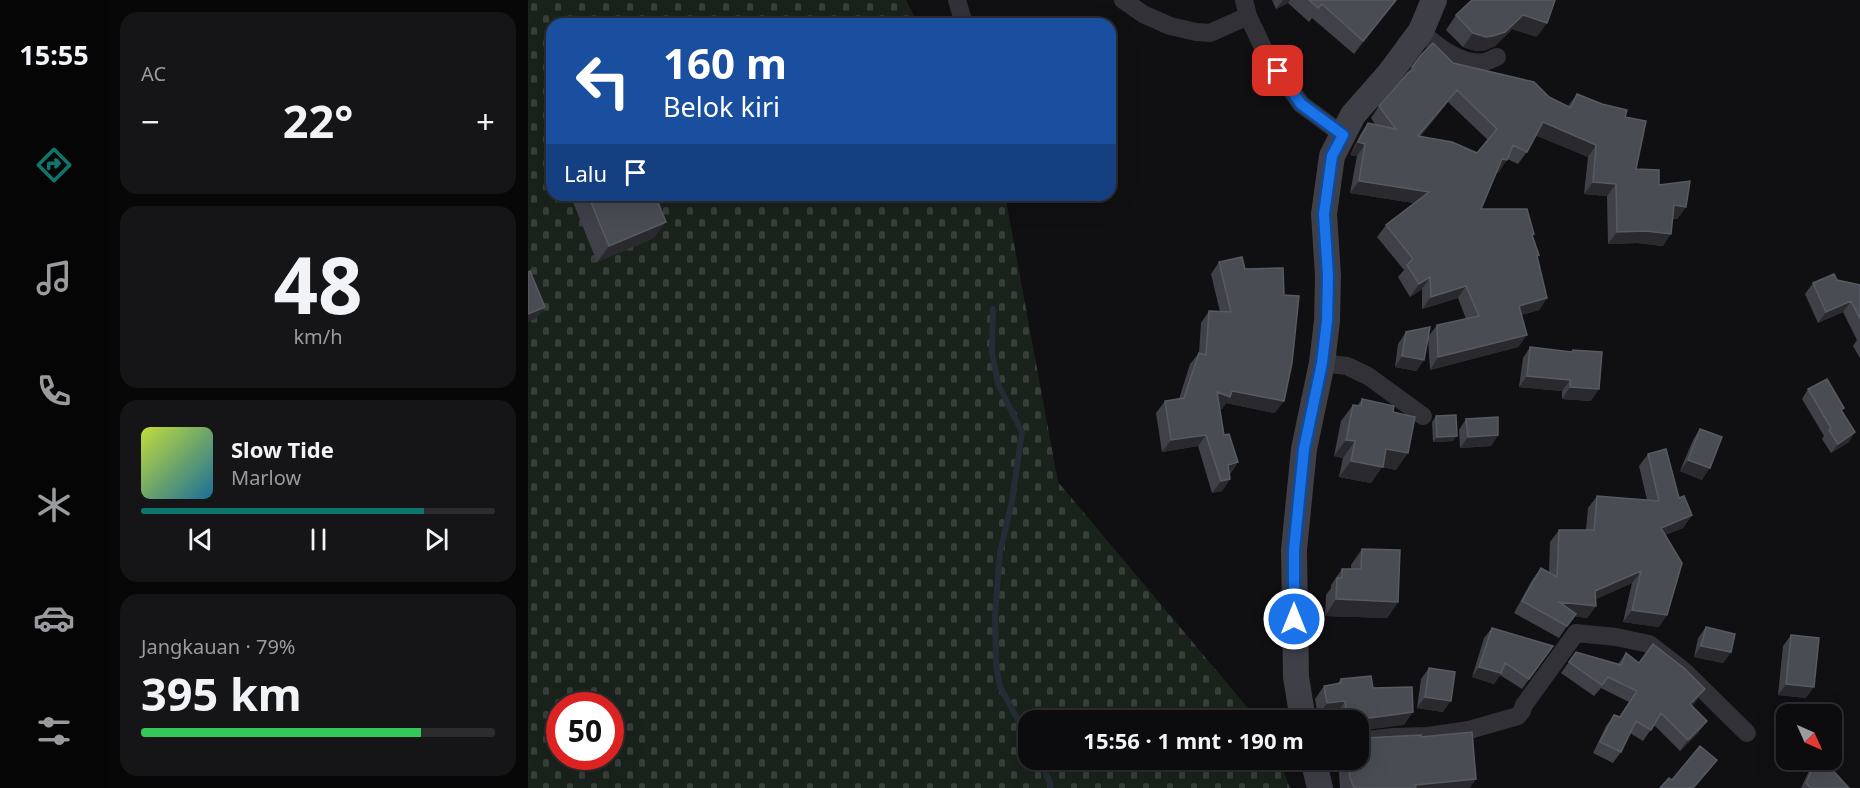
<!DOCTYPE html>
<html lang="id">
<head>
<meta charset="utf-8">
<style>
  :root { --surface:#0c0c0e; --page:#151517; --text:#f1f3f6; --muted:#9a9b9e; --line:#2c2c2e; --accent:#0f766e }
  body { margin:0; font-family:"Noto Sans",sans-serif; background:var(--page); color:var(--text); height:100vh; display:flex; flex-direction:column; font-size:22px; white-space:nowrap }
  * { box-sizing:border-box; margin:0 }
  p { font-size:20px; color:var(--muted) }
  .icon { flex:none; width:33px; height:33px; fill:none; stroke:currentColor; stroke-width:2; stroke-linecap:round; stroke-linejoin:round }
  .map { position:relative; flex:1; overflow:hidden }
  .details { display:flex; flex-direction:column; gap:12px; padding:12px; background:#070708; width:420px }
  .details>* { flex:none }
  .banner { position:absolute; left:18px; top:18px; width:570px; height:183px; border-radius:18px; box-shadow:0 6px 24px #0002,0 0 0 2px var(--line); background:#1a4fa0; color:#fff; overflow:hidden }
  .needle { width:39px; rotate:135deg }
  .buttons { position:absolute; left:1248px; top:704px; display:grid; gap:12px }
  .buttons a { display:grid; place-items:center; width:66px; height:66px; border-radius:12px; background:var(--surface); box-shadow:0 6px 24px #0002,0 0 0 2px var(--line); font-size:30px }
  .speed { position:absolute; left:18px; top:692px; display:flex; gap:12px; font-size:30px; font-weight:700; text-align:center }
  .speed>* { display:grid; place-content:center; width:78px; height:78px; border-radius:50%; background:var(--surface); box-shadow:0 6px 24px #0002,0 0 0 2px var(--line); line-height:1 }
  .speed .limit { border:9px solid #d22; background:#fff; color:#111 }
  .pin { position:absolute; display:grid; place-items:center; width:51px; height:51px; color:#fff; margin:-26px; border-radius:12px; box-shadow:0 3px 9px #0006 }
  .me { position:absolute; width:66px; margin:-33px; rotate:0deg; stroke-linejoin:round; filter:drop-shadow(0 0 4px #0008) }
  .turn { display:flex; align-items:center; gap:21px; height:126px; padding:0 18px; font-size:27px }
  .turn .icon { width:78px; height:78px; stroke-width:2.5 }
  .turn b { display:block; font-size:42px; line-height:51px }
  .then { display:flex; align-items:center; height:57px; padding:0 18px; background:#0003; gap:12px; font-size:22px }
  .big { font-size:45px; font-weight:700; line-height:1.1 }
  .details .card { flex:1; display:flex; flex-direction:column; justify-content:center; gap:9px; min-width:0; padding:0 21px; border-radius:18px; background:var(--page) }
  .details .dial { align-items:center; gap:0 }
  .dial b { font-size:78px; line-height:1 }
  .song { display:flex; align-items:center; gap:18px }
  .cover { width:72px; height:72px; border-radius:9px; background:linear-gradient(135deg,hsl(70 70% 55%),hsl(200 70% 35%)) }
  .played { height:6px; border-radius:3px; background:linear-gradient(90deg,var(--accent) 80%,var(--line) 80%) }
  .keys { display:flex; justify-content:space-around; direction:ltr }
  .heat { display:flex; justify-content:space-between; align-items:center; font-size:33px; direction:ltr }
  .charge { height:9px; border-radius:4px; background:linear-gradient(90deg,#34c759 79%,var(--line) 0) }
  .trip { position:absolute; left:490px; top:710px; width:351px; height:60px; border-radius:18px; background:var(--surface); box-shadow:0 6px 24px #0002,0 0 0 2px var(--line); font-weight:700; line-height:60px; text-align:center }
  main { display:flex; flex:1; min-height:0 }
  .dock { display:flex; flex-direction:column; width:108px; justify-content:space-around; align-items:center; background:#050506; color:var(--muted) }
  .dock .icon { width:42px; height:42px }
  .dock .selected { color:var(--accent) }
  .dock b { font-size:27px; color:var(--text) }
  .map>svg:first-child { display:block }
</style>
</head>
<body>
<main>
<nav class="dock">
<b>15:55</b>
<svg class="icon selected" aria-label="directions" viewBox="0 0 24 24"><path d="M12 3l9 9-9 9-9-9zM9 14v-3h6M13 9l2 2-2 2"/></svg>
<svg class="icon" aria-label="music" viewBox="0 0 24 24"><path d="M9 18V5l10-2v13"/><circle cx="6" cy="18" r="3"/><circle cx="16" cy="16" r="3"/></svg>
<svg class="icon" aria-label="phone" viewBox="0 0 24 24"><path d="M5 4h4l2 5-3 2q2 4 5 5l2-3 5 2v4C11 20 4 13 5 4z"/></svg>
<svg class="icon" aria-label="climate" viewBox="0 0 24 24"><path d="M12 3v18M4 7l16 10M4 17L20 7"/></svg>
<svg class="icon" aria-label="car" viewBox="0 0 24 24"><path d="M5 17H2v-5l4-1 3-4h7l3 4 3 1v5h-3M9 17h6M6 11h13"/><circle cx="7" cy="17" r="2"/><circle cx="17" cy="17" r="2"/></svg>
<svg class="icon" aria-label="filters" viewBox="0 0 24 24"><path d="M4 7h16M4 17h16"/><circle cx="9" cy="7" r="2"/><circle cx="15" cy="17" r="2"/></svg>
</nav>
<section class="details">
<div class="card"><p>AC</p>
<div class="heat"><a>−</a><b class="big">22°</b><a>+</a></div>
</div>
<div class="card dial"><b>48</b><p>km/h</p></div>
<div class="card">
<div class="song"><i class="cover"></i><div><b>Slow Tide</b><p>Marlow</p></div></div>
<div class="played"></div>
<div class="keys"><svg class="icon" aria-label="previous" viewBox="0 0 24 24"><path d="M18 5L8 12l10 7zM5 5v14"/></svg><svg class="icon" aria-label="pause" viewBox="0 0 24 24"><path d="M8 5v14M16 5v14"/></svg><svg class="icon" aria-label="next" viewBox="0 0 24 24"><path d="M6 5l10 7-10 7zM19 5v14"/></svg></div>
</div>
<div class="card"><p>Jangkauan · 79%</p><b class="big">395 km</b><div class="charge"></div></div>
</section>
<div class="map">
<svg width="1332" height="788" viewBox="0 0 1332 788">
  <defs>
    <pattern id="cemetery-stones" width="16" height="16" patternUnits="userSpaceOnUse" patternTransform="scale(1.5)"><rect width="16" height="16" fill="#1a221c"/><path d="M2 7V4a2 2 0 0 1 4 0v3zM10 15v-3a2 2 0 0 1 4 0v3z" fill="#383f3b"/></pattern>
  </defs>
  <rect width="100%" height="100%" fill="#101012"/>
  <path fill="url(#cemetery-stones)" fill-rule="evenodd" d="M0 0H378L390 24H24V195H477L530 482 730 720H501V759H751L762 788H0ZM32 705H82V756H32Z"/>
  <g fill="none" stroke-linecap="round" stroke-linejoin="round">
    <path stroke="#252c36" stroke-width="6" d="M465 309 464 353 470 384 494 432 484 501 472 552 467 615 468 664 472 687 501 740
      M511 759 523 785 522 788"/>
    <path stroke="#313137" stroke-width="18" d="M429 0 436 24
      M595 0 615 14 642 26 668 32 682 33 720 16
      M716 0 720 16 738 54 773 104 815 135
      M893 31C907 45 934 66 956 62 960 62 965 58 969 57
      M794 363 819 366 840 376 895 416
      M831 741 865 737 900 736 941 730 990 716 994 711 996 705 1048 633 1088 637 1121 644 1156 671 1219 733"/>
    <path stroke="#3e3f47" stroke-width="26" d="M775 720 768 677 766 550 776 449 794 363 799 321 800 276 796 214 804 156 825 115 862 73 893 31 906 0
      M785 759 792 788"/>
  </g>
  <path fill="#404148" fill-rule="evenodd" d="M744 0H869L826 54 784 18 781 22 760 3 748 9Z
    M944 0 1009 37 984 29 967 46 955 51H948L935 47 918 30 928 15Z
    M925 63 1021 97 1040 106 1049 94 1097 117 1108 169 1131 185 1158 207 1149 219H1145L1135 246 1109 243 1080 244 1079 196 1056 194 1060 157 1008 135 999 152 990 164 979 159 970 173 969 172 953 209 1006 234 1004 236 1011 255 1009 258 1019 298 1011 310 993 315 999 335 990 347 902 370 900 338 896 360 888 371 867 367 870 344 878 332 900 337 909 325 938 319 930 298 894 309V289L882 297 870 277 876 270 849 237 858 225 886 203 822 193 829 156 822 155 832 135 840 123 847 124 843 118 851 106 884 67ZM920 102 960 140 949 153 892 137Z
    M44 195H127L126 238 69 262 43 197Z
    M691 262 747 413 698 403 694 409 691 408 696 435 710 462 702 474V479L694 491 684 493 670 446 634 452 628 413 637 401 651 399 662 364 671 353 673 323 681 311 692 312 683 274Z
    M1285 283 1332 285V358L1325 346 1329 340 1315 312 1290 323 1277 294Z
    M1002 347 1043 352 1045 350 1063 401 1034 399V391L991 387 995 358Z
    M1280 389 1314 412 1321 442 1303 453 1294 439 1296 436 1274 399Z
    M834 399 865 412 868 470 854 467 843 483 811 477 815 458 806 456 813 421 825 405 829 406Z
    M908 416 925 441 905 442 904 422Z
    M938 419 970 435 963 446 932 448 931 430Z
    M1172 429 1174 480 1152 471 1165 440Z
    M1120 454 1164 515 1155 528 1137 535 1131 627 1095 622 1104 583 1068 599V606L1059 618 1046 616 1031 638 986 613 1004 580 1013 568 1021 572 1022 542 1031 530H1058L1060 508 1069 496 1119 500 1111 466Z
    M834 549 870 602 859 618 797 616 798 595 803 588V585L814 569H823V565Z
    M1178 627 1203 652 1195 663 1166 657 1170 638Z
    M964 628 1025 646 994 689 972 675 966 684 944 677 956 638Z
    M1263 635 1278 698 1250 695 1255 646Z
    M1048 652 1090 664 1098 653 1111 663 1169 700 1164 706 1171 732 1152 751 1126 725 1115 741 1102 733 1093 752 1085 763 1065 753 1078 726 1086 715 1091 717 1101 702 1073 688 1066 696 1033 673Z
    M901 668 915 712 889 708 893 679Z
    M813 679 845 688 876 725 831 720H809L808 714 790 716 787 699 796 686 809 684Z
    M832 735 836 738 893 737 942 788H812L810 759H831Z
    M1288 760 1321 788H1273L1281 771Z"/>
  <path fill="#29292e" d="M755 0H762L760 3 748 9Z
    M868 0H869L826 54 835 41Z
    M995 15 1019 23 1009 37 984 29 967 46 955 51H948L935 47 945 33Z
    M929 90 920 102 882 149 890 136Z
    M1015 122 1068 145 1060 157 1006 135Z
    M830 142 837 144 829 156 822 155Z
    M974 159 979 160 970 173 966 171Z
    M831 181 901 192 892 204 822 193Z
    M1065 182 1088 184 1079 196 1056 194Z
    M1146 205 1158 207 1149 219 1138 218Z
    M138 222 126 238 69 262 81 246Z
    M1118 231 1143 234 1135 246 1109 243 1080 244 1089 232Z
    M902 277 894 289 882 297 891 284Z
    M938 286 930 298 894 309 903 297Z
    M1019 298 1011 310 982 318 991 306Z
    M1323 301 1315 312 1290 323 1298 312Z
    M17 307 9 318 0 322V314Z
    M999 335 990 347 902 370 910 357Z
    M874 356 896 360 888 371 867 367Z
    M999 376 1042 380 1034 391 991 387Z
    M1042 387 1071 389 1063 401 1034 399Z
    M704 391 756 401 747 413 698 403 694 409 681 404 689 392Z
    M1327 432 1321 442 1303 453 1310 444Z
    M678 435 670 446 634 452 643 440Z
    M970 435 963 446 932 448 940 437Z
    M929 436 925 441 905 442 909 437Z
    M818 440 827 441 815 458 806 456Z
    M858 449 880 453 868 470 854 467 843 483 811 477 823 461Z
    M1160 460 1182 468 1174 480 1152 471Z
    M710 462 701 474 700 465Z
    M702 479 694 491 684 493 693 481Z
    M1164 515 1155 528 1124 540 1133 528Z
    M1113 571 1104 583 1059 603 1067 591Z
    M808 599 870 602 859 618 797 616Z
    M1031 602 1068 606 1059 618 1046 616 1031 638 1046 616Z
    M1104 610 1139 615 1131 627 1095 622Z
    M1173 646 1203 652 1195 663 1166 657Z
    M951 667 973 673 966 684 944 677Z
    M1258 684 1286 687 1278 698 1250 695Z
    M1177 689 1169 700 1154 715 1162 704Z
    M897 697 923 701 915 712 889 708Z
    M817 701 808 714 790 716 799 703Z
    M885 712 876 725 831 731V722L834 719Z
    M1179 721 1171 732 1152 751 1160 740Z
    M1189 760 1181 771 1166 788H1165Z
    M948 779 942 788H885L887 785Z"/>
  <path fill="#4a4c54" stroke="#585a63" stroke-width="1.5" fill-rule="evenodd" d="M781 0H868L835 41 794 4 790 8Z
    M944 0H1027L1019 23 995 15 977 32 965 36 958 37 945 33 928 15Z
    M905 43 925 63 1006 82 1021 97 1043 108 1049 94 1074 104 1099 110 1097 117 1118 121 1108 169 1131 170V185L1162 181 1158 207 1146 205 1143 234 1118 231 1089 232 1088 184 1065 182 1068 145 1015 122 999 152 985 145 979 160 974 159 953 209H999L1006 234 1004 235 1011 255 1009 256 1019 298 991 306 999 335 910 357 909 325 951 316 938 286 903 297 902 277 891 284 879 265 885 259 858 225 901 192 831 181 837 144 830 142 840 123 868 129 851 106 880 73 886 69 884 67 893 55ZM929 90 969 129 949 153 924 142 890 136Z
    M60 195H127L138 222 81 246Z
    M714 257 717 269 755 268 756 295 771 296 764 363 756 401 704 391 702 397 689 392 696 435 701 434 710 462 700 465 702 479 693 481 678 435 643 440 637 401 656 398 671 353 678 355 681 311 703 312 691 262Z
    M2 271 17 307 0 314V272Z
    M1306 274 1309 280 1332 285V319L1323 301 1298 312 1285 283Z
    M902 327 896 360 874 356 878 332Z
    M1002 347 1044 352 1045 350 1074 352 1071 389 1042 387V380L999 376Z
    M1299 379 1316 408 1313 410 1327 432 1310 444 1301 430 1303 428 1280 389Z
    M834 399 866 406 865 412 887 417 880 453 858 449 855 467 823 461 827 441 818 440 825 405 833 406Z
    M928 415 929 436 909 437 908 416Z
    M970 417V435L940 437 938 419Z
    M1172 429 1194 437 1182 468 1160 460Z
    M1138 449 1151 498 1156 496 1164 515 1133 528 1154 563 1139 615 1104 610 1113 571 1067 591 1068 606 1031 602 1048 614 1039 626 994 601 1013 568 1029 577 1031 530H1066L1069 496 1131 501 1120 454Z
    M834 549 872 550 870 602 808 599 809 578H814V569H833Z
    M1178 627 1207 634 1203 652 1173 646Z
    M964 628 1025 646 1001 679 977 663 973 673 951 667Z
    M1263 635 1291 638 1286 687 1258 684Z
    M1125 644 1156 668 1177 689 1162 704 1179 721 1160 740 1133 713 1123 730 1108 721 1093 752 1072 742 1086 715 1092 717 1109 691 1080 677 1074 685 1041 662 1048 652 1093 665 1098 653 1111 663Z
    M901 668 927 672 923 701 897 697Z
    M843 676 845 688 884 687 885 712 834 719 831 722V720H819L817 701 799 703 796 686 813 683V679Z
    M1273 712 1292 714H1273Z
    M944 732 948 779 887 785 888 788H826L822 778 820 759H831V734L836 738 893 735V737Z
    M1172 746 1189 760 1165 788 1162 787V788H1132L1141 778 1144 780Z
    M1288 760 1299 764 1321 788H1283L1278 783Z"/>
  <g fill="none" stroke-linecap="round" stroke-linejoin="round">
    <g stroke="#114b97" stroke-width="15">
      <path id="route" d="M750 71 773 104 815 135 804 156 796 214 800 276 799 321 794 363 776 449 766 550V619"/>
    </g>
    <use href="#route" stroke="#1a73e8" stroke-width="10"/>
  </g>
</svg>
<div class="buttons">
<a><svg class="needle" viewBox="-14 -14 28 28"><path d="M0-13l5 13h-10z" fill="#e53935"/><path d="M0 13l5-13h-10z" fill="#9a9b9e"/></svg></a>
</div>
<div class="speed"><div class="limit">50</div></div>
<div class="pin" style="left:750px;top:71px;background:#d93025"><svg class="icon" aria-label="arrive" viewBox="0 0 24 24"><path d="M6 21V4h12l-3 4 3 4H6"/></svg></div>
<svg class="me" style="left:766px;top:619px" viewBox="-20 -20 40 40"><circle r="17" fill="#1a73e8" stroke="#fff" stroke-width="3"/><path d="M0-11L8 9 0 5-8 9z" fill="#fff"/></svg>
<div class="trip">15:56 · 1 mnt · 190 m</div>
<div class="banner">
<div class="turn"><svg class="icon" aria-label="left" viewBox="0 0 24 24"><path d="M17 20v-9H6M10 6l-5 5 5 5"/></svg><div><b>160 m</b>Belok kiri</div></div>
<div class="then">Lalu<svg class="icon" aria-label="arrive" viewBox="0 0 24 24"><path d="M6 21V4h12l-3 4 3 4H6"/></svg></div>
</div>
</div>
</main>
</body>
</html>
